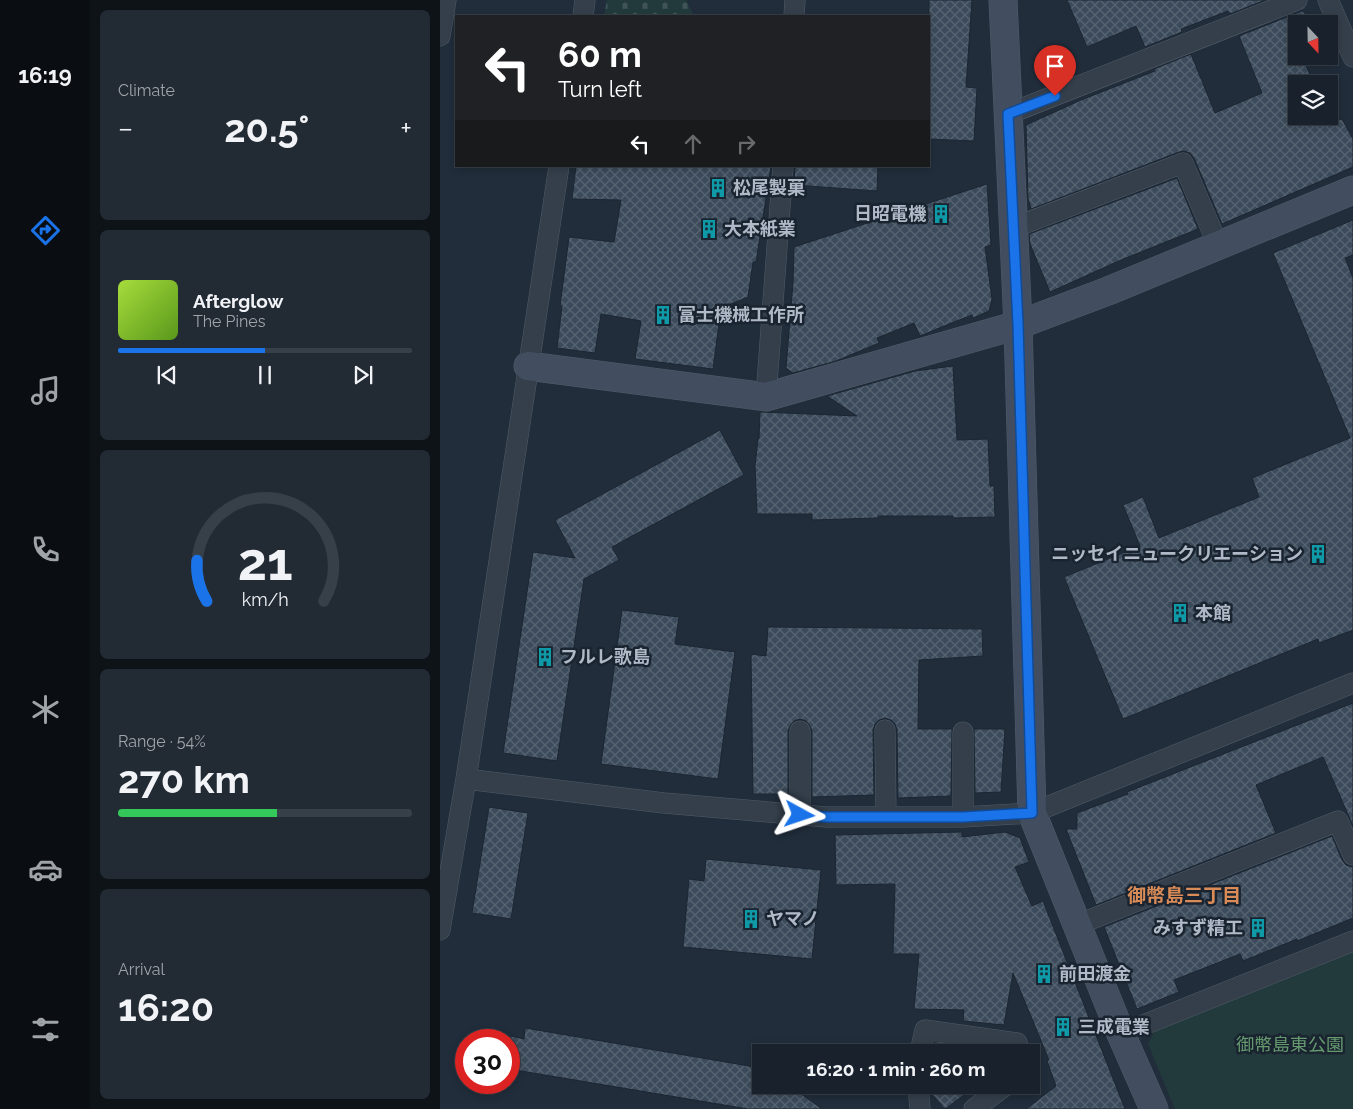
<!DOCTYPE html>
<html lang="en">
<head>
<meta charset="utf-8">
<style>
  :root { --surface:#19222c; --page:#222a34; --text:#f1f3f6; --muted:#9fa4a9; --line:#373f48; --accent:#1a73e8 }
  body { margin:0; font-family:Raleway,"Noto Sans JP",sans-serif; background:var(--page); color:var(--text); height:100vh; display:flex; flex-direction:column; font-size:19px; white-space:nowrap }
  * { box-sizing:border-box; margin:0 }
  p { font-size:16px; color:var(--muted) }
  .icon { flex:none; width:28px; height:28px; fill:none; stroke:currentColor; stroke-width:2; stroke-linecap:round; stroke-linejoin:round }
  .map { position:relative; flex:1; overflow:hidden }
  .side { display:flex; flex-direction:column; gap:10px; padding:10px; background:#0e1318; width:350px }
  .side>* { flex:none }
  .banner { position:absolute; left:15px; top:15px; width:475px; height:152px; border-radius:0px; box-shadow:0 2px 8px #0003,0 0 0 1px var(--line); background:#202124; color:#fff; overflow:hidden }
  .needle { width:32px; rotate:158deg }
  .tools { position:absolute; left:848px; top:15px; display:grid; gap:10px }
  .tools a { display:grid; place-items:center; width:50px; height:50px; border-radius:0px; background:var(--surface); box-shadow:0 2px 8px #0003,0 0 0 1px var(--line); font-size:25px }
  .speed { position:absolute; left:15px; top:1029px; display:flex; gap:10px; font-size:25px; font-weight:700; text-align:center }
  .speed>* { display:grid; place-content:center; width:65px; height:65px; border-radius:50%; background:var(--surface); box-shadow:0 2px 8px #0003,0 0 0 1px var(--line); line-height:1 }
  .speed .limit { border:8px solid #d22; background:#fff; color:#111 }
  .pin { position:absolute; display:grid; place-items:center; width:42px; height:42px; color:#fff; margin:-51px -21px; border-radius:50% 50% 50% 0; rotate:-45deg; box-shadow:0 0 5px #0007 }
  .pin .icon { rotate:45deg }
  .me { position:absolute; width:55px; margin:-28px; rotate:95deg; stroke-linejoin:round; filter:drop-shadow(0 0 4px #0008) }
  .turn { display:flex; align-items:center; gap:18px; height:105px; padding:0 20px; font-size:22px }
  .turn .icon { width:65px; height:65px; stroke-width:2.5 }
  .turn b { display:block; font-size:35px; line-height:42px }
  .lanes { display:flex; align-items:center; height:48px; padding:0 20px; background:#0003; justify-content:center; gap:25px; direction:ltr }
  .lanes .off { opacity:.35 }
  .big { font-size:38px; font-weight:700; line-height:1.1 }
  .side .card { flex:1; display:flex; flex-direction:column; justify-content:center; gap:8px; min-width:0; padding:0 18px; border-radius:8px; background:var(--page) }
  .side .dial { align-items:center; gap:0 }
  .dial svg { height:130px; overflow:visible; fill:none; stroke:var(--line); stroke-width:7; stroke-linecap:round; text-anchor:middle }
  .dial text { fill:var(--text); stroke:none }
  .song { display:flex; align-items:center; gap:15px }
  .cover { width:60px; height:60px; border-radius:8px; background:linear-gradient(135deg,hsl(80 70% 55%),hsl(90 70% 35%)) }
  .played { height:5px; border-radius:2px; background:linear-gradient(90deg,var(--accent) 50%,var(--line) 50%) }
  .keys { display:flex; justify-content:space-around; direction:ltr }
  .heat { display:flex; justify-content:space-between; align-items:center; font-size:28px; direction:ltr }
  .charge { height:8px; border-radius:4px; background:linear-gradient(90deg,#34c759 54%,var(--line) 0) }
  .trip { position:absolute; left:312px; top:1044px; width:288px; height:50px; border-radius:0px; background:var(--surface); box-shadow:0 2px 8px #0003,0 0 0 1px var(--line); font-weight:700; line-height:50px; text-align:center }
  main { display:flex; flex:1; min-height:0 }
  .menu { display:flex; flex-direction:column; width:90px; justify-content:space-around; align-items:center; background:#0a0e12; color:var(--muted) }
  .menu .icon { width:35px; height:35px }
  .menu .selected { color:var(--accent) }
  .menu b { font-size:22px; color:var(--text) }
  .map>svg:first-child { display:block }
</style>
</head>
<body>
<main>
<nav class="menu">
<b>16:19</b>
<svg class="icon selected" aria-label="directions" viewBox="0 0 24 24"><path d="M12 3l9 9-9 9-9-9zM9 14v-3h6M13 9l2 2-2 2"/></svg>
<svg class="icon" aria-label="music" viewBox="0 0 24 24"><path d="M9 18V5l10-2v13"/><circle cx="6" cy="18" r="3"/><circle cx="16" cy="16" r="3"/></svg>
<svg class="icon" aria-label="phone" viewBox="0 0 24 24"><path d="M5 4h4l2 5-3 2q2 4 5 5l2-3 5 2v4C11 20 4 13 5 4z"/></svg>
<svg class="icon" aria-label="climate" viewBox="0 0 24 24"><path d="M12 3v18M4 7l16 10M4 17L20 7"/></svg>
<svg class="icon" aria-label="car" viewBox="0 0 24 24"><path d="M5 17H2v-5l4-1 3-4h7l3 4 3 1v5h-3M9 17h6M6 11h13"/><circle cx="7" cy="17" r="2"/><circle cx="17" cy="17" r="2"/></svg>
<svg class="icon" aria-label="filters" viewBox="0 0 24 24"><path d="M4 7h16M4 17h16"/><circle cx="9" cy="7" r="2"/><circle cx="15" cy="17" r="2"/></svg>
</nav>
<section class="side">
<div class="card"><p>Climate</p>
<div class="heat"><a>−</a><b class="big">20.5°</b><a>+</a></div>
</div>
<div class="card">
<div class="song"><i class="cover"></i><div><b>Afterglow</b><p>The Pines</p></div></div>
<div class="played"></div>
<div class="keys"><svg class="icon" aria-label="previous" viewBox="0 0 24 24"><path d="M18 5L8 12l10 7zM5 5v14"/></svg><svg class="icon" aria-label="pause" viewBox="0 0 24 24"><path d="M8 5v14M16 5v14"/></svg><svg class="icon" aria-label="next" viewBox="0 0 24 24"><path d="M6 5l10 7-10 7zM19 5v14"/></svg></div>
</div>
<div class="card dial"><svg viewBox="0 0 100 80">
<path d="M14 69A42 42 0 1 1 86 69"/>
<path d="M14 69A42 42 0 0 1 8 44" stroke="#1a73e8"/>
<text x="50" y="56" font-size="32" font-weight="700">21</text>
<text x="50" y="72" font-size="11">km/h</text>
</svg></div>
<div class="card"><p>Range · 54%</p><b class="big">270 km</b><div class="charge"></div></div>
<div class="card"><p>Arrival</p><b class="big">16:20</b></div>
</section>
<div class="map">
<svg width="913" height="1109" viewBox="0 0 913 1109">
  <defs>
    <pattern id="cemetery-stones" width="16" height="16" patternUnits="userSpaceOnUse" patternTransform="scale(1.25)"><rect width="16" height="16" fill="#233a3c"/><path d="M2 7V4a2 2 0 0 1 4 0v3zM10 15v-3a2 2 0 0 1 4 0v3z" fill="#405457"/></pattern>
    <pattern id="building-cross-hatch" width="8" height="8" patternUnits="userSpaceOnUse" patternTransform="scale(1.25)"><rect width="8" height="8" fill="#3c4b5b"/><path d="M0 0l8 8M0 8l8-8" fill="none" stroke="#566371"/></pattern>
  </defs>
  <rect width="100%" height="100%" fill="#212d3b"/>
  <path fill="url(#cemetery-stones)" d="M167 0H246L254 16H164Z"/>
  <path fill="#233a3c" d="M913 950V1109H735L708 1044 714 1032Z"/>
  <path fill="url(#building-cross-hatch)" stroke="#1c2632" d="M489 0H532L526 87 537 88 534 141 489 139Z
    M627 0H825L790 14 788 11 741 29 742 32 705 47 696 26 647 47Z
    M862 11 879 24H850L856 40V56H862L874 84H856V116H887L889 124 902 119 913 139V167L782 224 754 158 750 153 744 151 739 152 591 209 588 198 586 125 641 100 715 71 714 69 751 54 775 113 822 93 799 36Z
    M136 166H331L316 262H313L308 297 281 308 273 369 195 359 201 321 161 314 155 353 117 348 122 306H120L129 237 174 242 181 200 132 199Z
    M355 166H438L437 191 354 185Z
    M737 178 758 229 681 260 610 292 590 244 589 234Z
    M547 184 551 245 545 247 552 299 549 311 533 318 532 315 509 324 480 336 474 323 437 338 439 343 396 361 353 373 346 368 353 283 354 247Z
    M913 220V255L905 258 913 278V630L879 643 878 639 683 719 624 577 700 546 683 505 703 497 719 538 819 497 812 478 910 438 833 253Z
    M513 366 517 440 548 439 550 486H554L555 517 513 518V516H438V518L372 520V514H317L315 466 318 439H319L320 412 417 416 387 396 475 371Z
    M280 430 304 475 172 547 179 560 144 579 117 761 63 753 93 552 135 558 115 520Z
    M182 610 239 617 235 644 295 652 278 779 161 764Z
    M328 627 542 629 543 656 479 660 478 729H512L511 796 458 798 457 729 455 724 451 720 445 718 439 720 435 724 433 730 434 795 372 797V731L370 726 366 721 360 719 354 721 350 726 348 731V794H313L311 654 326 656Z
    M913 703V826L883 757 816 785 836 833 656 905 626 829H637V813L688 794 687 792Z
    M534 729H565L561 792 535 793Z
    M49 807 88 813 71 919 32 913Z
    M522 832V837L565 832 580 838 589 862 575 867 592 906 603 901 685 1109H586L616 1086 607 1061 609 1060 573 973 564 1025 523 1021 524 1010 474 1009 479 954H453L455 884 396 885 395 835Z
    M892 836 902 860 906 865 913 867V918L857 941V939L803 961 800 954 734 980 739 992 697 1009 664 927Z
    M266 859 381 870 372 959 243 947 249 879 264 881Z
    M85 1028 321 1068V1085H349L382 1109H308L69 1069V1050L71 1036 84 1039Z
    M490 1085H538L505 1109 490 1092Z"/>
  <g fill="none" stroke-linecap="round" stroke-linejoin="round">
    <g stroke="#525c69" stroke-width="21">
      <path id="street" d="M888 0 913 57
        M143 16 145 0
        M354 16 355 0
        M0 36 6 0
        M568 114 857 0
        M573 228 743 163 778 245
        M326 397 343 166
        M445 730 446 817
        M26 779 224 803 386 817H523L592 813 913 683
        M360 815V731
        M523 817V732
        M637 925 898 821 913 855
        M0 930 26 779 119 166
        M681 1034 913 941
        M480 1052 485 1030 577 1043 580 1052
        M478 1085 480 1109
        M534 1109 566 1085"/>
    </g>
    <g stroke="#525c69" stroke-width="29">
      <path id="secondary" d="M563 0 578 325 592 813 681 1034 714 1109
        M88 366 326 397 578 325 668 291 913 190"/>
    </g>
    <use href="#street" stroke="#343f4b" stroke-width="20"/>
    <use href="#secondary" stroke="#424e5f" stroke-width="28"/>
  </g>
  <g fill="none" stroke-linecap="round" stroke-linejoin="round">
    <g stroke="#114b97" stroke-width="12">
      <path id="route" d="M360 815 386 817H523L592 813 578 325 568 114 615 96"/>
    </g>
    <use href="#route" stroke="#1a73e8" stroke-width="9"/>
  </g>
  <defs>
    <g id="building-bare" transform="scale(1.5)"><path d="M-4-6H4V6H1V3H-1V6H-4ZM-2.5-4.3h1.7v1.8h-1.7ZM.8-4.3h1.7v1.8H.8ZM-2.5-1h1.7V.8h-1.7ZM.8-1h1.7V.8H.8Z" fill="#0f9aa8" stroke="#1a2430" stroke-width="2.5" paint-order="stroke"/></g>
  </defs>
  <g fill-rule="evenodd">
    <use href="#building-bare" x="278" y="188"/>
    <use href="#building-bare" x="501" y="214"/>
    <use href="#building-bare" x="269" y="229"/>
    <use href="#building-bare" x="223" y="315"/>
    <use href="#building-bare" x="878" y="554"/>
    <use href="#building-bare" x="740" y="613"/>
    <use href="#building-bare" x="105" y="657"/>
    <use href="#building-bare" x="311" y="919"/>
    <use href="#building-bare" x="818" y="928"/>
    <use href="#building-bare" x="604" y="974"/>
    <use href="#building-bare" x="623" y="1027"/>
  </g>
  <g text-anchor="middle" stroke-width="5" stroke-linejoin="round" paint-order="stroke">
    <g font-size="18" font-weight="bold" fill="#afb9c8" stroke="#1a2430" text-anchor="start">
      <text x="293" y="194">松尾製菓</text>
      <text x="486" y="220" text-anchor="end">日昭電機</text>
      <text x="284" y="235">大本紙業</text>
      <text x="238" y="321">富士機械工作所</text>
      <text x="863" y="560" text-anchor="end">ニッセイニュークリエーション</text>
      <text x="755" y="619">本館</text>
      <text x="120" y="663">フルレ歌島</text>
      <text x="326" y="925">ヤマノ</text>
      <text x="803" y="934" text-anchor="end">みすず精工</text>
      <text x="619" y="980">前田渡金</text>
      <text x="638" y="1033">三成電業</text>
    </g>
    <g font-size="18" fill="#659a6f" stroke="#1a2430">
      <text x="850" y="1051">御幣島東公園</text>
    </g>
    <g font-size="19" font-weight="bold" fill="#da8c58" stroke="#1a2430">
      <text x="744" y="902">御幣島三丁目</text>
    </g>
  </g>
</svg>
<div class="tools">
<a><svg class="needle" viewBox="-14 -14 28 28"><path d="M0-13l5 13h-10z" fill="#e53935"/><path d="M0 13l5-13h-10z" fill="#9fa4a9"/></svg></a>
<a><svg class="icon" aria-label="layers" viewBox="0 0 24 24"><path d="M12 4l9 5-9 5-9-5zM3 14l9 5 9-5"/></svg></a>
</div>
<div class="speed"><div class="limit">30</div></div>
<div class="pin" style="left:615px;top:96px;background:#d93025"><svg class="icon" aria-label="arrive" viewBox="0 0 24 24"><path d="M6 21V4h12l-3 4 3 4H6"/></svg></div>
<svg class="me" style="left:360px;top:815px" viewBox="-20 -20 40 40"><path d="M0-17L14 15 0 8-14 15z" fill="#1a73e8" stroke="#fff" stroke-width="4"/></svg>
<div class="trip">16:20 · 1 min · 260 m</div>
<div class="banner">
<div class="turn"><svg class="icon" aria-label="left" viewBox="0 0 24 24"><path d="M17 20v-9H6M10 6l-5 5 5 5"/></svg><div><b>60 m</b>Turn left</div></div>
<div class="lanes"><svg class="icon" aria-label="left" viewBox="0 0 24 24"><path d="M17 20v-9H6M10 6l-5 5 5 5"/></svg><svg class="icon off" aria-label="ahead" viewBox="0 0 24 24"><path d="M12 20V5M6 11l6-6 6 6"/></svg><svg class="icon off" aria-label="right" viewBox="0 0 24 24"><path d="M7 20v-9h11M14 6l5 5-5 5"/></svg></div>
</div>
</div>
</main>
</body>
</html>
